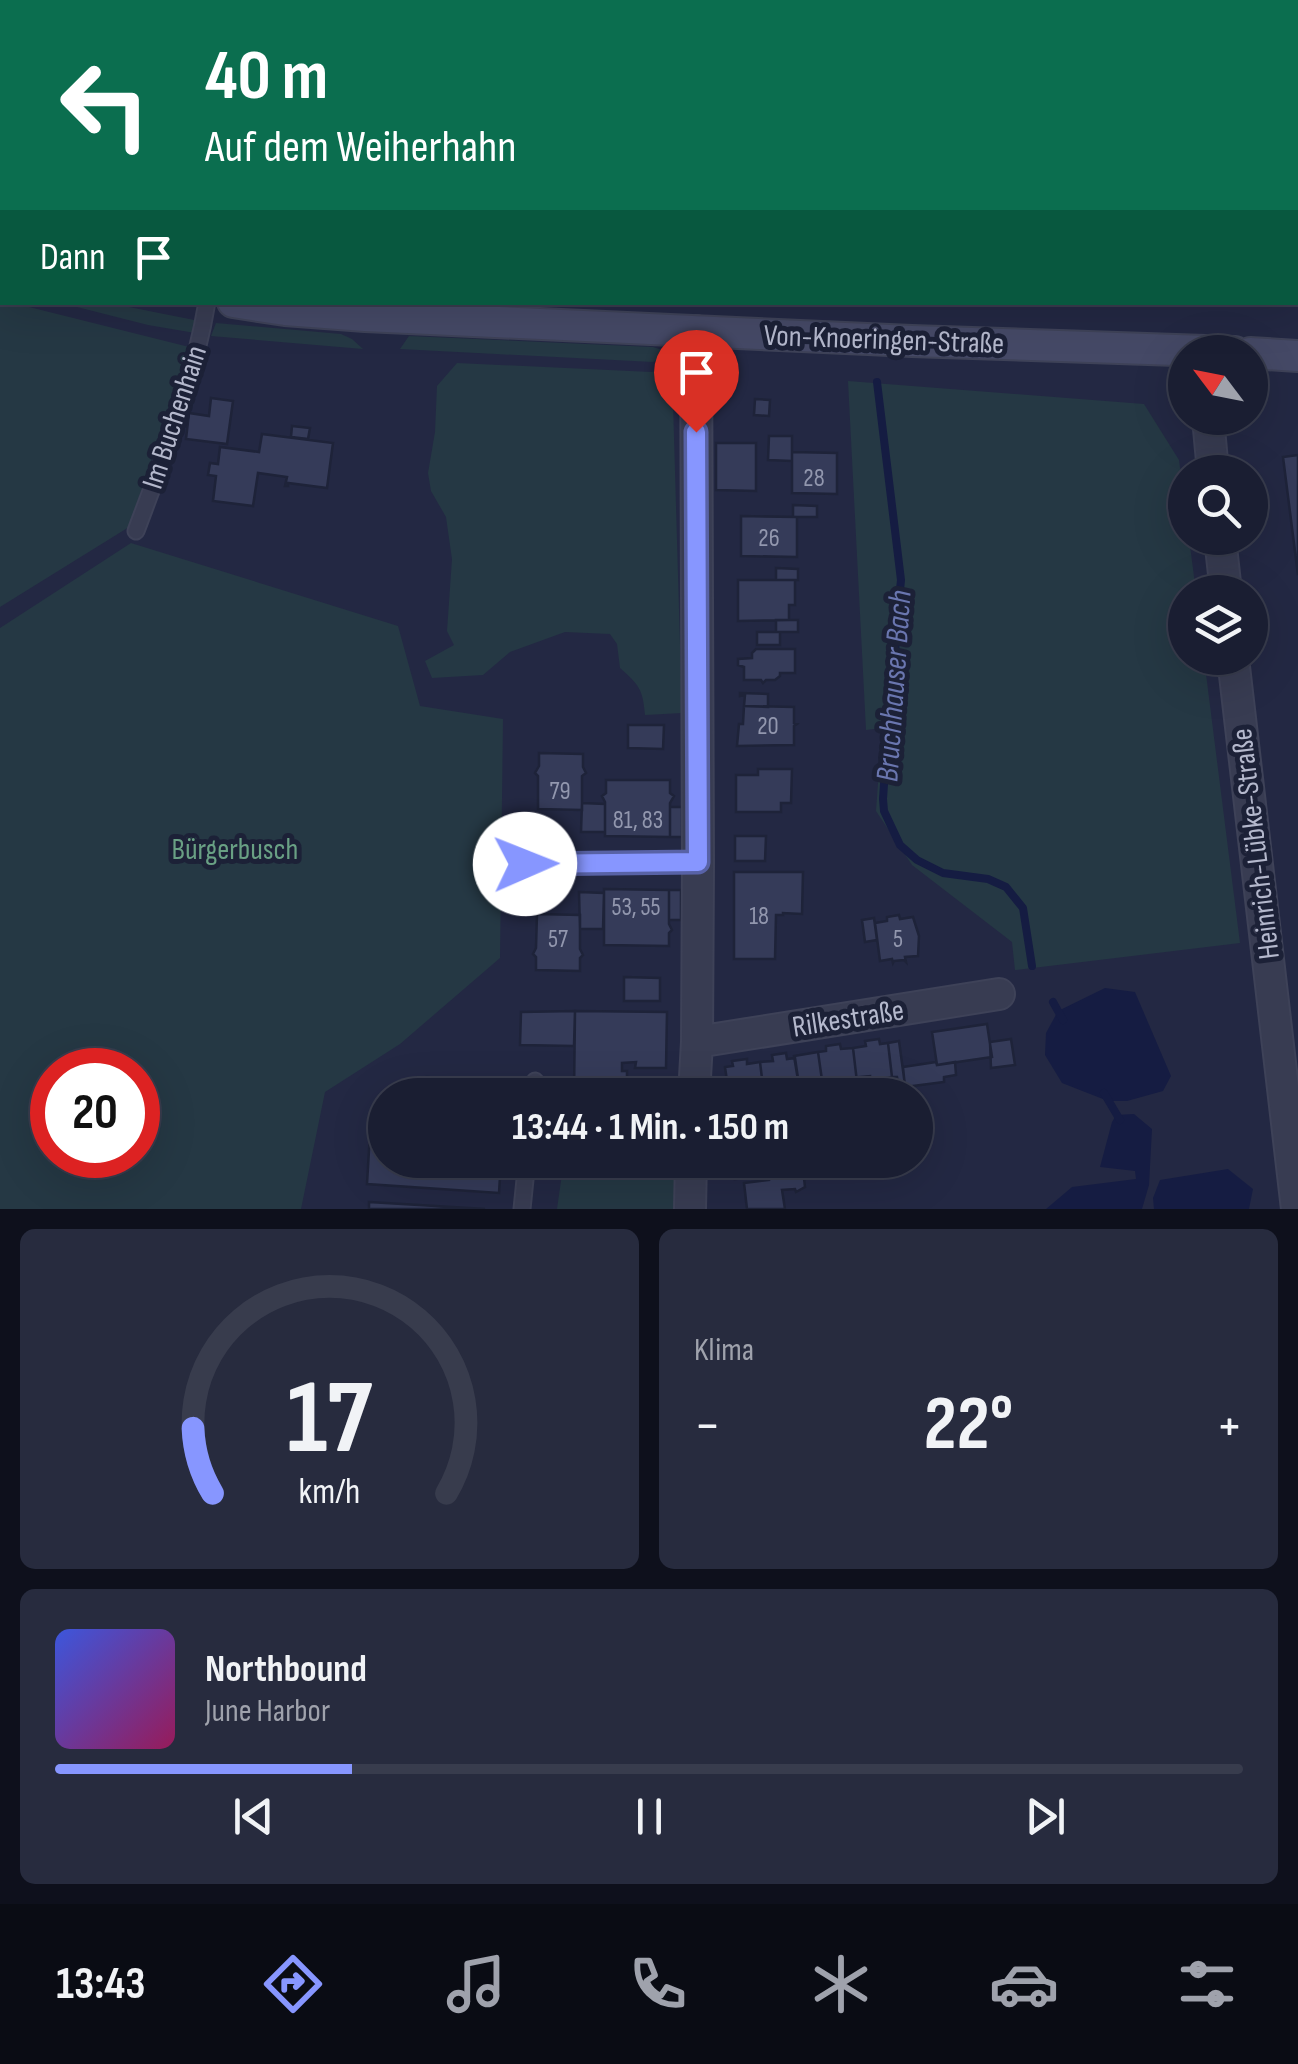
<!DOCTYPE html>
<html lang="de">
<head>
<meta charset="utf-8">
<style>
  :root { --surface:#1a1e32; --page:#272b3e; --text:#f1f3f6; --muted:#9fa2ac; --line:#383c4d; --accent:#8796ff }
  body { margin:0; font-family:"Sofia Sans Condensed",sans-serif; background:var(--page); color:var(--text); height:100vh; display:flex; flex-direction:column; font-size:38px; white-space:nowrap }
  * { box-sizing:border-box; margin:0 }
  p { font-size:32px; color:var(--muted) }
  .icon { flex:none; width:55px; height:55px; fill:none; stroke:currentColor; stroke-width:2; stroke-linecap:round; stroke-linejoin:round }
  .map { position:relative; height:1209px; overflow:hidden }
  .side { display:flex; flex-direction:column; gap:20px; padding:20px; background:#0e101c; flex:1 }
  .side>* { flex:none }
  .hud { position:absolute; left:0px; top:0px; width:1300px; height:305px; box-shadow:0 10px 40px #0002,0 0 0 2px var(--line); background:#0b6e4f; color:#fff; overflow:hidden }
  .needle { width:65px; rotate:302deg }
  .controls { position:absolute; left:1168px; top:335px; display:grid; gap:20px }
  .controls a { display:grid; place-items:center; width:100px; height:100px; border-radius:50%; background:var(--surface); box-shadow:0 10px 40px #0002,0 0 0 2px var(--line); font-size:50px }
  .speed { position:absolute; left:30px; top:1048px; display:flex; gap:20px; font-size:50px; font-weight:700; text-align:center }
  .speed>* { display:grid; place-content:center; width:130px; height:130px; border-radius:50%; background:var(--surface); box-shadow:0 10px 40px #0002,0 0 0 2px var(--line); line-height:1 }
  .speed .limit { border:15px solid #d22; background:#fff; color:#111 }
  .pin { position:absolute; display:grid; place-items:center; width:85px; height:85px; color:#fff; margin:-102px -42px; border-radius:50% 50% 50% 0; rotate:-45deg; box-shadow:0 0 10px #0007 }
  .pin .icon { rotate:45deg }
  .me { position:absolute; width:110px; margin:-55px; rotate:89deg; stroke-linejoin:round; filter:drop-shadow(0 0 8px #0008) }
  .turn { display:flex; align-items:center; gap:35px; height:210px; padding:0 40px; font-size:45px }
  .turn .icon { width:130px; height:130px; stroke-width:2.5 }
  .turn b { display:block; font-size:70px; line-height:85px }
  .then { display:flex; align-items:center; height:95px; padding:0 40px; background:#0003; gap:20px; font-size:38px }
  .big { font-size:75px; font-weight:700; line-height:1.1 }
  .side .widget { flex:1; display:flex; flex-direction:column; justify-content:center; gap:15px; min-width:0; padding:0 35px; border-radius:15px; background:var(--page) }
  .side .dial { align-items:center; gap:0 }
  .dial svg { height:260px; overflow:visible; fill:none; stroke:var(--line); stroke-width:7; stroke-linecap:round; text-anchor:middle }
  .dial text { fill:var(--text); stroke:none }
  .song { display:flex; align-items:center; gap:30px }
  .cover { width:120px; height:120px; border-radius:15px; background:linear-gradient(135deg,hsl(230 70% 55%),hsl(330 70% 35%)) }
  .played { height:10px; border-radius:5px; background:linear-gradient(90deg,var(--accent) 25%,var(--line) 25%) }
  .keys { display:flex; justify-content:space-around; direction:ltr }
  .heat { display:flex; justify-content:space-between; align-items:center; font-size:55px; direction:ltr }
  .side .tiles { flex:1; display:grid; gap:20px; grid-template-columns:1fr 1fr }
  .widget:last-child { grid-column:span 2 }
  .trip { position:absolute; left:368px; top:1078px; width:565px; height:100px; border-radius:50px; background:var(--surface); box-shadow:0 10px 40px #0002,0 0 0 2px var(--line); font-weight:700; line-height:100px; text-align:center }
  .tab-bar { display:flex; height:160px; justify-content:space-around; align-items:center; background:#0a0c14; color:var(--muted) }
  .tab-bar .icon { width:70px; height:70px }
  .tab-bar .current { color:var(--accent) }
  .tab-bar b { font-size:45px; color:var(--text) }
  .map>svg:first-child { display:block }
</style>
</head>
<body>
<div class="map">
<svg width="1298" height="1209" viewBox="0 0 1298 1209">
  <rect width="100%" height="100%" fill="#232843"/>
  <path fill="#253844" fill-rule="evenodd" d="M0 299 2 302 13 303 189 347 129 527 0 607Z
    M78 303H109L194 320 195 333 148 325 77 307Z
    M216 323 341 334 352 339 363 349 211 336Z
    M409 336 653 347 672 353 653 362 400 349Z
    M457 363 651 372 672 368 682 713 645 715C643 689 639 685 620 668L617 644 610 634 565 632 510 652 483 675 432 678 425 661 454 645 447 631 452 559 446 517 431 491 428 473 435 432 437 386Z
    M848 381 1144 404 1179 460 1185 507V538H1189L1196 592H1185V658H1204L1240 943 1015 970 1012 942 912 865 876 811 882 728 866 730Z
    M131 543 398 626 420 706 503 719 500 958 400 1044 325 1092 301 1209H0V628ZM138 1070V1155H52V1070Z
    M564 1160H679L678 1209H557Z"/>
  <path fill="#151c42" d="M1105 988 1135 992 1171 1076 1163 1091 1127 1101H1108L1062 1083 1045 1055 1046 1033 1058 1011Z
    M1134 1114 1152 1129 1149 1185 1142 1209H1046L1072 1187 1136 1179 1135 1171 1100 1167 1112 1122 1116 1115Z
    M1228 1169 1253 1189 1249 1209H1154L1153 1198 1160 1180Z"/>
  <g fill="none" stroke-linecap="round" stroke-linejoin="round">
    <path stroke="#151c42" stroke-width="8" d="M877 382 901 580 895 639 897 675 886 755 883 799 884 811 900 845 917 860 943 873 988 879 1006 887 1023 908 1032 966
      M1053 1002 1063 1020
      M1104 1093 1120 1120"/>
  </g>
  <path fill="#353b59" stroke="#1e2339" stroke-width="2.5" d="M211 398 233 401 227 444 186 439 189 413 209 416Z
    M755 399 770 400 769 416 754 415Z
    M292 426 310 428 308 439 291 437Z
    M262 434 333 443 327 488 288 483V486H285L287 477 258 473 253 506 213 501 216 476 208 475 210 463 218 464 220 447 259 452Z
    M769 436H792V461L768 460Z
    M716 443H756V491L716 490Z
    M792 452 837 453V494L792 493Z
    M1298 455V575L1283 457Z
    M793 505 817 506V517H793Z
    M741 516 797 517V557L741 556Z
    M776 568 798 569V580H776Z
    M738 580H795V605H789V620L738 621Z
    M776 620H798V632H776Z
    M757 632H780V645H757Z
    M756 649H795V673H780V676L775 680H766L763 683 761 680H744V667L738 665V659L752 658V653Z
    M740 693 768 694V707L744 706 745 695 740 696Z
    M744 706 794 707V723L797 724 794 726V745L737 746 739 724H743Z
    M628 725H664L663 749 628 748Z
    M539 753 583 754V767L586 773 582 776V810L538 809V776L535 773 539 766Z
    M758 769H792L791 803H781V812H736V775H758Z
    M606 780H670V793L674 796 670 803V837L605 836V802L602 796 606 793Z
    M582 803 605 804V832H581Z
    M670 807H682V837H670Z
    M735 836H766L765 861H735Z
    M734 872H803L802 914 783 913V915H776L775 959H734Z
    M604 889 669 890V924L672 930 669 933V946L604 945Z
    M669 890H681V920H669Z
    M579 892 604 893 603 929H580Z
    M537 914 580 915V949L583 955 580 958V971L536 970V957L533 954 536 948Z
    M899 915 900 919 913 917 919 936 918 956 905 957 906 962 904 960 894 961 893 963 892 959 880 961 875 923 887 921V917Z
    M874 918 877 940 865 942 862 920Z
    M624 977 660 978V1001H624Z
    M575 1011 667 1012 666 1068H635L636 1062 622 1063V1071H627V1095L576 1093 574 1095Z
    M575 1011 574 1046 520 1045 521 1012Z
    M987 1024 992 1057 937 1065 932 1032Z
    M879 1039 880 1044 888 1043 892 1077 870 1081V1076L859 1077 860 1082H857L853 1048 866 1046 865 1041Z
    M1011 1039 1015 1065 991 1068 990 1042Z
    M899 1041 905 1085 899 1087 897 1077H892L888 1043Z
    M840 1044 841 1049 853 1048 857 1082 856 1078 845 1079V1084L823 1087 818 1052 826 1051V1046Z
    M818 1052 823 1087H819L821 1095H805L804 1092H800L794 1056Z
    M786 1053 787 1059 795 1058 800 1092 777 1095V1090L766 1092 764 1095 760 1062 773 1061 772 1055Z
    M747 1059V1064L760 1062 764 1095 763 1093 729 1095 725 1067 733 1066 732 1061Z
    M936 1062 937 1065 955 1062 956 1075 944 1077V1082L905 1087 903 1067Z
    M427 1077 506 1083 505 1095H426Z
    M370 1133 385 1134V1160H501L499 1193 367 1184Z
    M733 1160H767L769 1175 735 1179Z
    M767 1160H802L805 1187 796 1192 795 1189 782 1190 785 1209H747L744 1183 769 1180Z
    M369 1202 485 1209H369Z"/>
  <g fill="none" stroke-linecap="round" stroke-linejoin="round">
    <g stroke="#3e4258" stroke-width="19">
      <path id="lane" d="M136 531C164 456 194 381 207 302
        M525 864 698 862
        M533 1095 535 1081
        M522 1209 527 1160"/>
    </g>
    <g stroke="#3e4258" stroke-width="34">
      <path id="street" d="M1241 0 1270 2
        M138 2 139 0
        M566 2V0
        M1208 418 1213 472
        M1220 538 1226 592
        M1233 658 1297 1209
        M697 1042 999 994
        M694 1095 697 1042 698 862 696 331
        M690 1209 691 1160"/>
    </g>
    <g stroke="#3e4258" stroke-width="34">
      <path id="secondary" d="M0 242 2 243
        M233 302 285 310 365 316 912 341 1235 352
        M1250 353 1298 356"/>
    </g>
    <use href="#lane" stroke="#383c52" stroke-width="15"/>
    <use href="#street" stroke="#383c52" stroke-width="30"/>
    <use href="#secondary" stroke="#454966" stroke-width="30"/>
  </g>
  <g fill="none" stroke-linecap="round" stroke-linejoin="round">
    <g stroke="#5862a6" stroke-width="25">
      <path id="route" d="M525 864 698 862 696 432"/>
    </g>
    <use href="#route" stroke="#8796ff" stroke-width="18"/>
  </g>
  <g text-anchor="middle" stroke-width="10" stroke-linejoin="round" paint-order="stroke">
    <g font-size="25" fill="#9297ae">
      <text x="814" y="486">28</text>
      <text x="769" y="546">26</text>
      <text x="768" y="734">20</text>
      <text x="560" y="799">79</text>
      <text x="638" y="828">81, 83</text>
      <text x="636" y="915">53, 55</text>
      <text x="759" y="924">18</text>
      <text x="558" y="947">57</text>
      <text x="898" y="947">5</text>
    </g>
    <g font-size="30" fill="#b4b8cc" stroke="#1c2137">
      <text transform="translate(884 339) rotate(2)" y="10">Von-Knoeringen-Straße</text>
      <text transform="translate(174 417) rotate(-72)" y="10">Im Buchenhain</text>
      <text transform="translate(1255 844) rotate(-97)" y="10">Heinrich-Lübke-Straße</text>
      <text transform="translate(848 1018) rotate(-9)" y="10">Rilkestraße</text>
    </g>
    <g font-size="30" fill="#69a084" stroke="#1c2137">
      <text x="235" y="859">Bürgerbusch</text>
    </g>
    <g font-size="32" font-style="italic" fill="#6a76af" stroke="#1c2137">
      <text transform="translate(893 686) rotate(-86)" y="11">Bruchhauser Bach</text>
    </g>
  </g>
</svg>
<div class="controls">
<a><svg class="needle" viewBox="-14 -14 28 28"><path d="M0-13l5 13h-10z" fill="#e53935"/><path d="M0 13l5-13h-10z" fill="#9fa2ac"/></svg></a>
<a><svg class="icon" aria-label="search" viewBox="0 0 24 24"><circle cx="10" cy="10" r="6"/><path d="M15 15l6 6"/></svg></a>
<a><svg class="icon" aria-label="layers" viewBox="0 0 24 24"><path d="M12 4l9 5-9 5-9-5zM3 14l9 5 9-5"/></svg></a>
</div>
<div class="speed"><div class="limit">20</div></div>
<div class="pin" style="left:696px;top:432px;background:#d93025"><svg class="icon" aria-label="arrive" viewBox="0 0 24 24"><path d="M6 21V4h12l-3 4 3 4H6"/></svg></div>
<svg class="me" style="left:525px;top:864px" viewBox="-20 -20 40 40"><circle r="19" fill="#fff"/><path d="M0-13L10 11 0 6-10 11z" fill="#8796ff"/></svg>
<div class="trip">13:44 · 1 Min. · 150 m</div>
<div class="hud">
<div class="turn"><svg class="icon" aria-label="left" viewBox="0 0 24 24"><path d="M17 20v-9H6M10 6l-5 5 5 5"/></svg><div><b>40 m</b>Auf dem Weiherhahn</div></div>
<div class="then">Dann<svg class="icon" aria-label="arrive" viewBox="0 0 24 24"><path d="M6 21V4h12l-3 4 3 4H6"/></svg></div>
</div>
</div>
<section class="side">
<div class="tiles">
<div class="widget dial"><svg viewBox="0 0 100 80">
<path d="M14 69A42 42 0 1 1 86 69"/>
<path d="M14 69A42 42 0 0 1 8 49" stroke="#8796ff"/>
<text x="50" y="56" font-size="32" font-weight="700">17</text>
<text x="50" y="72" font-size="11">km/h</text>
</svg></div>
<div class="widget"><p>Klima</p>
<div class="heat"><a>−</a><b class="big">22°</b><a>+</a></div>
</div>
<div class="widget">
<div class="song"><i class="cover"></i><div><b>Northbound</b><p>June Harbor</p></div></div>
<div class="played"></div>
<div class="keys"><svg class="icon" aria-label="previous" viewBox="0 0 24 24"><path d="M18 5L8 12l10 7zM5 5v14"/></svg><svg class="icon" aria-label="pause" viewBox="0 0 24 24"><path d="M8 5v14M16 5v14"/></svg><svg class="icon" aria-label="next" viewBox="0 0 24 24"><path d="M6 5l10 7-10 7zM19 5v14"/></svg></div>
</div>
</div>
</section>
<nav class="tab-bar">
<b>13:43</b>
<svg class="icon current" aria-label="directions" viewBox="0 0 24 24"><path d="M12 3l9 9-9 9-9-9zM9 14v-3h6M13 9l2 2-2 2"/></svg>
<svg class="icon" aria-label="music" viewBox="0 0 24 24"><path d="M9 18V5l10-2v13"/><circle cx="6" cy="18" r="3"/><circle cx="16" cy="16" r="3"/></svg>
<svg class="icon" aria-label="phone" viewBox="0 0 24 24"><path d="M5 4h4l2 5-3 2q2 4 5 5l2-3 5 2v4C11 20 4 13 5 4z"/></svg>
<svg class="icon" aria-label="climate" viewBox="0 0 24 24"><path d="M12 3v18M4 7l16 10M4 17L20 7"/></svg>
<svg class="icon" aria-label="car" viewBox="0 0 24 24"><path d="M5 17H2v-5l4-1 3-4h7l3 4 3 1v5h-3M9 17h6M6 11h13"/><circle cx="7" cy="17" r="2"/><circle cx="17" cy="17" r="2"/></svg>
<svg class="icon" aria-label="filters" viewBox="0 0 24 24"><path d="M4 7h16M4 17h16"/><circle cx="9" cy="7" r="2"/><circle cx="15" cy="17" r="2"/></svg>
</nav>
</body>
</html>
